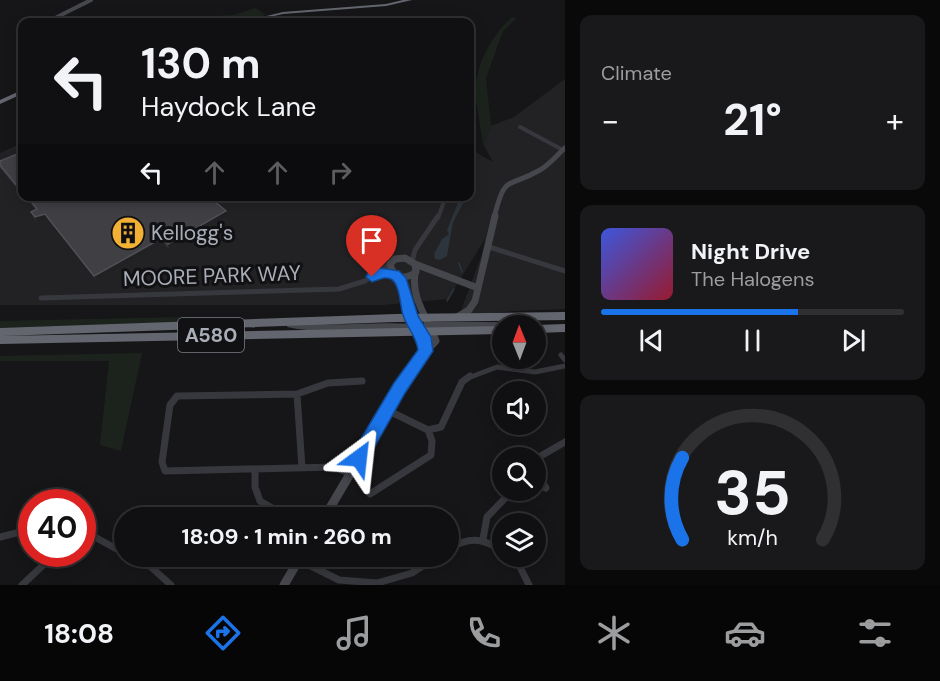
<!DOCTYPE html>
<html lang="en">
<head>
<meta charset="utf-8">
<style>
  :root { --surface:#101012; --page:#19191b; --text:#f1f3f6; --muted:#9c9d9f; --line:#303032; --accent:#1a73e8 }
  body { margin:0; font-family:"DM Sans",sans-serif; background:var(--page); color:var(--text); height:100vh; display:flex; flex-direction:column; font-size:22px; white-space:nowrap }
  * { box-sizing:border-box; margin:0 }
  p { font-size:20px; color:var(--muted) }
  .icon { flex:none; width:33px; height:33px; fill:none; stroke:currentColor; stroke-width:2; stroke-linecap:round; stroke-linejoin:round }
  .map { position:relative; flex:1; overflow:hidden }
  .sheet { display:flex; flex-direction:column; gap:15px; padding:15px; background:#09090a; width:375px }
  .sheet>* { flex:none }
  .banner { position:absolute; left:18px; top:18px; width:456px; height:183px; border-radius:12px; box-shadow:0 3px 15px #0003,0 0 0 2px var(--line); background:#101012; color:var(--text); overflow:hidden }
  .needle { width:39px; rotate:359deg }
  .fabs { position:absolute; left:492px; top:315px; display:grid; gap:12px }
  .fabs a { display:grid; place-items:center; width:54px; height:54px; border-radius:50%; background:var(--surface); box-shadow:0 3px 15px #0003,0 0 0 2px var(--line); font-size:30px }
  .speed { position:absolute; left:18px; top:489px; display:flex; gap:12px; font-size:30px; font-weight:700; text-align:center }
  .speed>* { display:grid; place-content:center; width:78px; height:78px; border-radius:50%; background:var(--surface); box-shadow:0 3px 15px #0003,0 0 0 2px var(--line); line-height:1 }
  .speed .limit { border:9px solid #d22; background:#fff; color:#111 }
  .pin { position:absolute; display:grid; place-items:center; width:51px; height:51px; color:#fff; margin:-62px -26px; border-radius:50% 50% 50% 0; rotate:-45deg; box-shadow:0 0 6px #0007 }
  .pin .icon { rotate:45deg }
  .me { position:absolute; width:66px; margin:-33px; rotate:30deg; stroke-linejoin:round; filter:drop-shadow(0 0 4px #0008) }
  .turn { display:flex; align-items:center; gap:21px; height:126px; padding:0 24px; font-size:27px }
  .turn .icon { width:78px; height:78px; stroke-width:2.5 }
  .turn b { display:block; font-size:42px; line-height:51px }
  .lanes { display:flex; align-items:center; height:57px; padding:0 24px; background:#0003; justify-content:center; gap:30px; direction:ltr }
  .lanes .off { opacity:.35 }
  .big { font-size:45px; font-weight:700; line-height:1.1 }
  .sheet .tile { flex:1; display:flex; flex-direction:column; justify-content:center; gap:9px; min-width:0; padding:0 21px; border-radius:12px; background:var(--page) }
  .sheet .dial { align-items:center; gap:0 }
  .dial svg { height:156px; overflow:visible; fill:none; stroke:var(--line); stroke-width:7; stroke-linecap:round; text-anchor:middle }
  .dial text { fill:var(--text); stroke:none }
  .song { display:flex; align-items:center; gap:18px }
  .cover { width:72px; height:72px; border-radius:9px; background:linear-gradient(135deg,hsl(230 70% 55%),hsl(350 70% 35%)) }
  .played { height:6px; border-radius:3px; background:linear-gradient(90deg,var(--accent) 65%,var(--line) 65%) }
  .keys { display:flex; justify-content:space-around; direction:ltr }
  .heat { display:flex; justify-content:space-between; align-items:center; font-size:33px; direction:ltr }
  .trip { position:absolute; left:114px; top:507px; width:345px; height:60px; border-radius:30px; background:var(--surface); box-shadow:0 3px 15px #0003,0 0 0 2px var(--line); font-weight:700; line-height:60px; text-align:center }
  .dock { display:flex; height:96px; justify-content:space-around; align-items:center; background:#060607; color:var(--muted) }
  .dock .icon { width:42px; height:42px }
  .dock .selected { color:var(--accent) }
  .dock b { font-size:27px; color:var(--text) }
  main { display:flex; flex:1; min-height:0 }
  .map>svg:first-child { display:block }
</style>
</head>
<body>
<main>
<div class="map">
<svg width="565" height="585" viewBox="0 0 565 585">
  <rect width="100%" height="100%" fill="#161618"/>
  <path fill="#222225" d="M565 79V309L516 311 459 316 482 254 485 239 448 299 383 305H0V153L22 143V196H470V149L493 162 483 144 491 126 514 117Z"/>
  <path fill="#1c231d" d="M255 8 266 15 238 22H209L213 21 215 16 233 15Z
    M512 17 517 18 503 31 486 78 491 126 483 144 475 95H470V86H476C477 62 494 33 512 17Z
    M184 317V322L0 328V321Z
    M142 353 121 451 100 445 109 361H0V356Z"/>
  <path fill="#2c353c" d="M460 198H466L453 222 447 256 440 260 435 259 434 254 442 239 449 234 447 230Z"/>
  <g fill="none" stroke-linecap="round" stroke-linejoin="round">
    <path stroke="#2c353c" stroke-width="1.5" d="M459 263 462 272
      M447 301 454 289"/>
    <path stroke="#37383d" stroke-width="4" d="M520 127 563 150
      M438 218 446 196"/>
    <path stroke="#37383d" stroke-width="5" d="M489 247 565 271
      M412 262 415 250 438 216
      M41 298 339 289 365 281 390 264
      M561 355 565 360
      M468 378 497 367 535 372 565 366"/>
    <path stroke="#37383d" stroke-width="7" d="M297 394 302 468
      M387 410 428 430 441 427 462 382 470 376
      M255 469V487L260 501 286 516
      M350 474 335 467 165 471 162 462 170 405 177 396 297 394 328 383 362 381
      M536 483 546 488 537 474 539 457 565 442
      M370 494 431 455 432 441 428 430
      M82 530 124 553
      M0 537 32 529
      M483 539 487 517 513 490
      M448 549C469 537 482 537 502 551
      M132 556 151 567 171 585
      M510 556 518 563 529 585
      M299 560 339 580 377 583 412 573 437 556
      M22 585 55 554"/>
    <path stroke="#45474d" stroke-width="4" d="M54 22 57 17 91 0"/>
    <path stroke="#45474d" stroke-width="5" d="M494 218C505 173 507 189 540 170 549 165 557 155 565 148"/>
    <path stroke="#45474d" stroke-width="7" d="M405 258 415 264 416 272C405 280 393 279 390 264L395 259Z
      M415 264 478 288
      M397 276C405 287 405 299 409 312 414 326 424 336 425 351
      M457 317 469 310 475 301 495 216
      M290 324C336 333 382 322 428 329
      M427 325 534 326
      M407 378 416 362 436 341C428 318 411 299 415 274"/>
    <path stroke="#45474d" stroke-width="9" d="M324 518 408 376
      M284 585 301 556"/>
    <path fill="#63666e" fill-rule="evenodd" d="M403 0H412L386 6 283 14 247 22H241L283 12 386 4Z
      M22 90V94L0 104V100Z
      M565 312V320L396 322 2 336 502 326V334L0 344V328L396 314Z
      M565 324V332L536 333 535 326 536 325Z"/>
  </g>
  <path fill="#323236" d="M22 152V194L0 168V161Z
    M25 196H208L226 217 169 249 164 244 97 281 48 219 37 223 31 212 36 210Z"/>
  <path fill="#212124" d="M226 211V217L169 249 168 244Z
    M45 214 48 219 37 223 35 217Z
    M162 238 164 244 97 281 94 276Z"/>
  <path fill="#3f3f44" stroke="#4f5156" stroke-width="1.5" d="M22 152V192L0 165V161Z
    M27 196H208L226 211 168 244 162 238 94 276 45 214 35 217 31 212 37 209Z"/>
  <path fill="#1a73e8" stroke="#114b97" stroke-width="1.5" d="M380 268 399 271 406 278 418 316 431 337 433 351 405 393 365 464 359 467 353 464 350 458 353 452 394 383 418 350C416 335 407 328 403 315 400 305 400 284 391 279 384 276 379 280 372 282L366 277 368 273Z"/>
  <defs>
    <g id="building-disc" transform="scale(1.725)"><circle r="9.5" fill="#f2b134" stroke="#111113"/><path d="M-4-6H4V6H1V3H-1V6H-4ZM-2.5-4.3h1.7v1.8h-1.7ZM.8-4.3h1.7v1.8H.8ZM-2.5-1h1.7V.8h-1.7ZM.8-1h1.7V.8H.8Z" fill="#111"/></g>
  </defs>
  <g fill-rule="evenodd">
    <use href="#building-disc" x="128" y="233"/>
  </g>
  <g text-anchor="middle" stroke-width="6" stroke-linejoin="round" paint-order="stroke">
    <rect fill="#111113" stroke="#7b7e86" stroke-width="1.5" x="178" y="318" width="66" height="34" rx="4.5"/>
    <g font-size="20" font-weight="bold" fill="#a8adb8">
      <text x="211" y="342">A580</text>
    </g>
    <g font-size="21" fill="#a8adb8" stroke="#111113" text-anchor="start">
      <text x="151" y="240">Kellogg's</text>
    </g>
    <g font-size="21" fill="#a8adb8" stroke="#111113">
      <text transform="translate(212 276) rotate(-2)" y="7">MOORE PARK WAY</text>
    </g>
  </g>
</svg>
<div class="fabs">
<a><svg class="needle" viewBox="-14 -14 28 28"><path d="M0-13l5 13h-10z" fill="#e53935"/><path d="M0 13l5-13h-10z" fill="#9c9d9f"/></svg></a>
<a><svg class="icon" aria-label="sound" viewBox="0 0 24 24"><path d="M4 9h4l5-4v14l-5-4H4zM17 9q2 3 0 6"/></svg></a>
<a><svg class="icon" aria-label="search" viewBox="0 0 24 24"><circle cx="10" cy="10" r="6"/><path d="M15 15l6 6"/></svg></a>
<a><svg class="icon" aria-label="layers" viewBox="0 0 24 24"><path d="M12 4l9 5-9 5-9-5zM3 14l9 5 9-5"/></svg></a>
</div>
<div class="speed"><div class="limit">40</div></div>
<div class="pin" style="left:372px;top:277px;background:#d93025"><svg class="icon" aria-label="arrive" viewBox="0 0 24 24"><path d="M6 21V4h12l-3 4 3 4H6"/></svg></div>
<svg class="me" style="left:359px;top:458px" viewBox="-20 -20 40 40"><path d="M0-17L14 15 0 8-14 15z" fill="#1a73e8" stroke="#fff" stroke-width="4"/></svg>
<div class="trip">18:09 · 1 min · 260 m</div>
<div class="banner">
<div class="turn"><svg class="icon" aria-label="left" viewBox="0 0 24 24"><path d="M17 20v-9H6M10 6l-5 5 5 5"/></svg><div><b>130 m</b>Haydock Lane</div></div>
<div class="lanes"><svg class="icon" aria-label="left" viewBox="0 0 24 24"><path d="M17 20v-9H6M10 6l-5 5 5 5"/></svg><svg class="icon off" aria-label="ahead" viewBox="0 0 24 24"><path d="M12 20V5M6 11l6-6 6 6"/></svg><svg class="icon off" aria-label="ahead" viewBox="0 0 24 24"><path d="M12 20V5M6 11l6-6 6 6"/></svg><svg class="icon off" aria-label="right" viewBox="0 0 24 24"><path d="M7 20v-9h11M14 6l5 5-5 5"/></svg></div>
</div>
</div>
<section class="sheet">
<div class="tile"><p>Climate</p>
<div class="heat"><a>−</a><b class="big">21°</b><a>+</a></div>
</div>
<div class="tile">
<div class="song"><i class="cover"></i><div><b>Night Drive</b><p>The Halogens</p></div></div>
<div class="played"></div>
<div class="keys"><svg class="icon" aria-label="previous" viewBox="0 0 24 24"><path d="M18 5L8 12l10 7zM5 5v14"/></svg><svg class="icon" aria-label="pause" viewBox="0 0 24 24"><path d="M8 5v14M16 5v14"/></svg><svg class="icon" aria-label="next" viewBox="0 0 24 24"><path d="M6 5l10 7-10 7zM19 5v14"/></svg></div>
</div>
<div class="tile dial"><svg viewBox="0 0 100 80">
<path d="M14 69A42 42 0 1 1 86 69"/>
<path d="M14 69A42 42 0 0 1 14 27" stroke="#1a73e8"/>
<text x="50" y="56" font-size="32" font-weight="700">35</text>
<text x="50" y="72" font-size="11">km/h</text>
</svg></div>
</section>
</main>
<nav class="dock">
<b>18:08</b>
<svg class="icon selected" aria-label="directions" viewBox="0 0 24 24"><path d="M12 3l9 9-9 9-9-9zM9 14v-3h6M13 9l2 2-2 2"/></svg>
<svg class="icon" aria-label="music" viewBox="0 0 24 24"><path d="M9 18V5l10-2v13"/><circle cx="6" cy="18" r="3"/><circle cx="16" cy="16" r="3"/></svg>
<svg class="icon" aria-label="phone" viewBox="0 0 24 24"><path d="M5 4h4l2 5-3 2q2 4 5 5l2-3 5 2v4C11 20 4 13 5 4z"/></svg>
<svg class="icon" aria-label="climate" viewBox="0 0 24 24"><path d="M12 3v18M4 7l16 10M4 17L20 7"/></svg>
<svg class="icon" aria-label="car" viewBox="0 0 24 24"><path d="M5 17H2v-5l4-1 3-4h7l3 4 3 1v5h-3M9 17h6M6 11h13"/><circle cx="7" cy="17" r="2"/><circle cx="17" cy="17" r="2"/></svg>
<svg class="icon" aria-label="filters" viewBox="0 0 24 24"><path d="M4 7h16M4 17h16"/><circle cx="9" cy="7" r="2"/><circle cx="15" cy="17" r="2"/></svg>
</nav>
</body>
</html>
